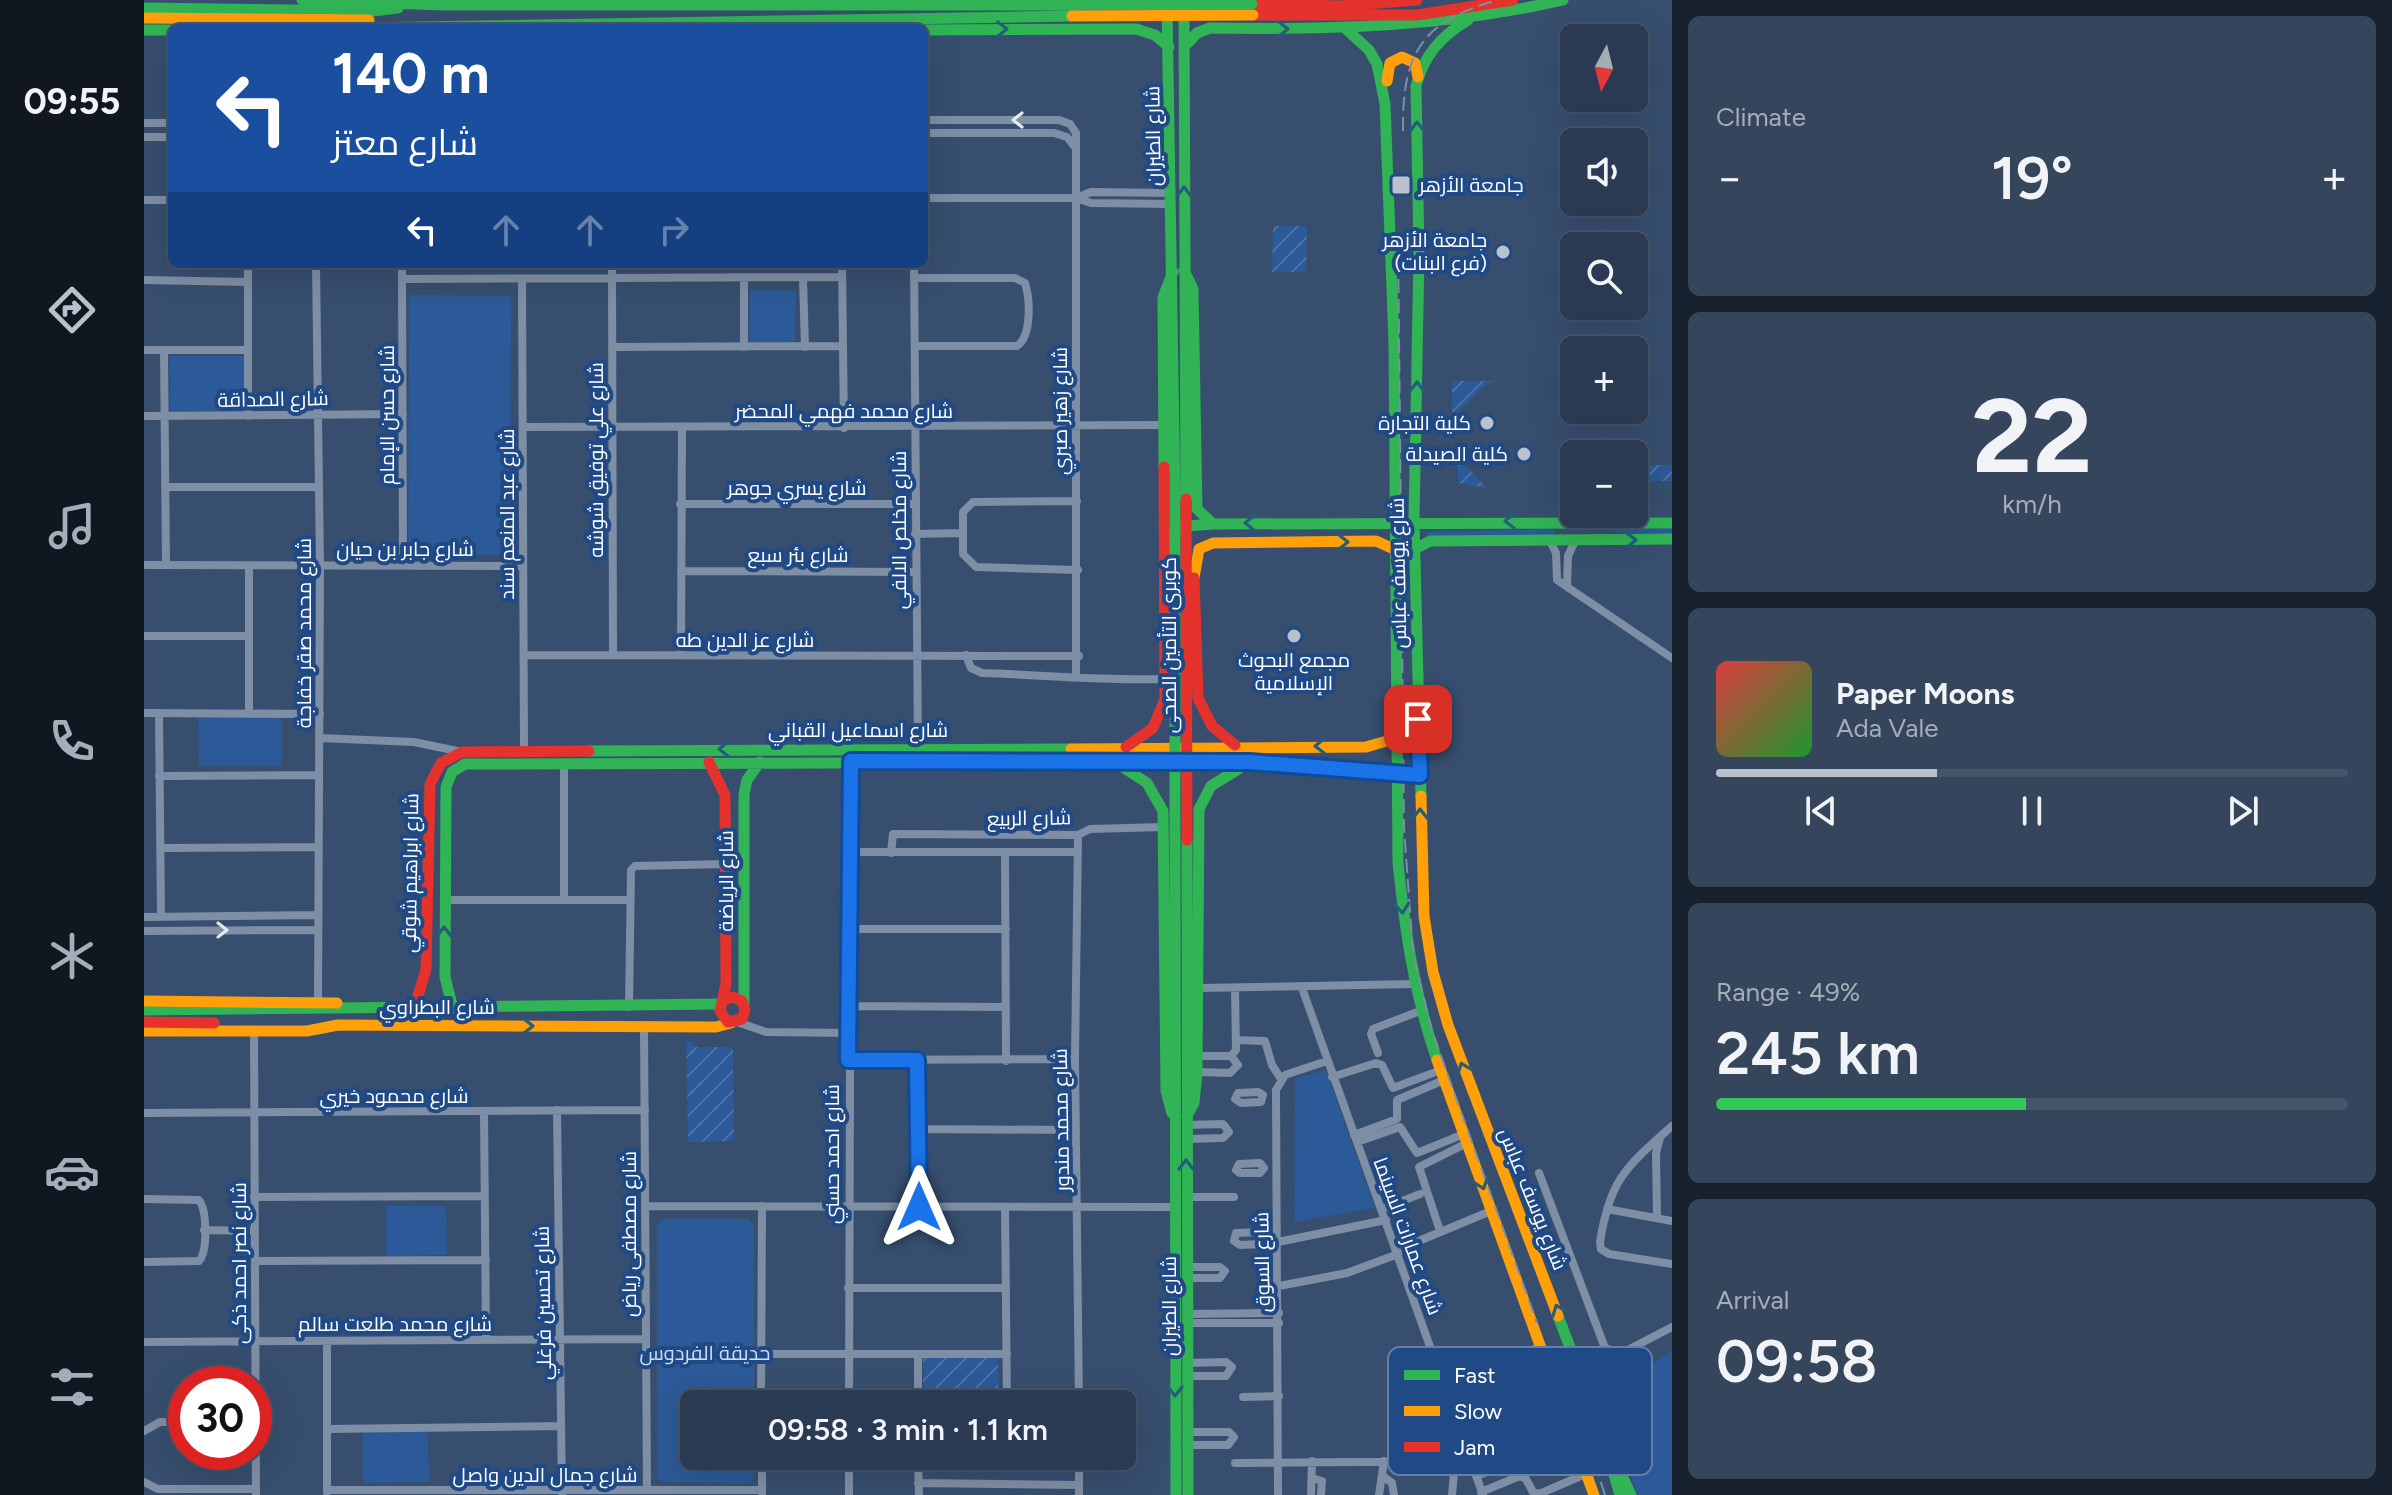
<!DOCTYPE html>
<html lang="en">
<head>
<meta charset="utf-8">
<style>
  :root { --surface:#293a52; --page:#35455c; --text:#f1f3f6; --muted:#a5adb8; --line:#455469; --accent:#b9c1cc }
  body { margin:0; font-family:Figtree,Cairo,sans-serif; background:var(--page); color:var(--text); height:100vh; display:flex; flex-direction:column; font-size:30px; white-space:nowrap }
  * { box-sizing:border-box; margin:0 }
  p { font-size:26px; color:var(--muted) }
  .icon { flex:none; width:44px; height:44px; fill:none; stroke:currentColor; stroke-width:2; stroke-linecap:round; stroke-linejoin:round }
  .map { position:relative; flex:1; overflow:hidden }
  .details { display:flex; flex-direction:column; gap:16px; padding:16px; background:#17202d; width:720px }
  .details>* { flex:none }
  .hud { position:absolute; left:24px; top:24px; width:760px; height:244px; border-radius:12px; box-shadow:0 8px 32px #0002,0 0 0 2px var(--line); background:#1a4fa0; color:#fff; overflow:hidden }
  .needle { width:52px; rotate:187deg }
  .buttons { position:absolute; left:1416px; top:24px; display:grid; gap:16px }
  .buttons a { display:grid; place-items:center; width:88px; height:88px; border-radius:12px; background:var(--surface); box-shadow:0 8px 32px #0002,0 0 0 2px var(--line); font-size:40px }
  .speed { position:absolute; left:24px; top:1366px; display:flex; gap:16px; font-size:40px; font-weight:700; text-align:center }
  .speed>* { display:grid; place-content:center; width:104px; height:104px; border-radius:50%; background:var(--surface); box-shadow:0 8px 32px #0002,0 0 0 2px var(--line); line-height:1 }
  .speed .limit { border:12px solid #d22; background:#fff; color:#111 }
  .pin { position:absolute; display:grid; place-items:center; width:68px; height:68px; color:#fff; margin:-34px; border-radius:16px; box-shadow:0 4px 12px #0006 }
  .me { position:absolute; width:88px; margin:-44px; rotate:0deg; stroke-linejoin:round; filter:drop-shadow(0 0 6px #0008) }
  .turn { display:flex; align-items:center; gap:28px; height:168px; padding:0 32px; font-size:36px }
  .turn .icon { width:104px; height:104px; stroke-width:2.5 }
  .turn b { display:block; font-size:56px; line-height:68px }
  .lanes { display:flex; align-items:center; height:76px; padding:0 32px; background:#0003; justify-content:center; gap:40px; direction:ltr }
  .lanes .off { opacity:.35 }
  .big { font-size:60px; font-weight:600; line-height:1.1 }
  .details .card { flex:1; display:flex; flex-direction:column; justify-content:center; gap:12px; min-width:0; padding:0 28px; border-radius:12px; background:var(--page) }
  .details .dial { align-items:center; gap:0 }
  .dial b { font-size:104px; line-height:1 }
  .song { display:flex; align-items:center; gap:24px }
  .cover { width:96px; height:96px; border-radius:12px; background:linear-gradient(135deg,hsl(0 70% 55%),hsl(130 70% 35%)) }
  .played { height:8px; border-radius:4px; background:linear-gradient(90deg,var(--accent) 35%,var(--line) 35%) }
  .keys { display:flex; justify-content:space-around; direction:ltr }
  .heat { display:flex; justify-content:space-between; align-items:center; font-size:44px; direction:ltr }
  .charge { height:12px; border-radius:6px; background:linear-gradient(90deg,#34c759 49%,var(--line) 0) }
  .trip { position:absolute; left:536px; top:1390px; width:456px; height:80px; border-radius:12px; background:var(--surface); box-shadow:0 8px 32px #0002,0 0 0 2px var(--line); font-weight:600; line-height:80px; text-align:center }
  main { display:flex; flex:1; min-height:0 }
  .tab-bar { display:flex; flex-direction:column; width:144px; justify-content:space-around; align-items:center; background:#101721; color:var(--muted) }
  .tab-bar .icon { width:56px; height:56px }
  .tab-bar .selected { color:var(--accent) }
  .tab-bar b { font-size:36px; color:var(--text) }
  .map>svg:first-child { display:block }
</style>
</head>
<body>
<main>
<nav class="tab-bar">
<b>09:55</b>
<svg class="icon selected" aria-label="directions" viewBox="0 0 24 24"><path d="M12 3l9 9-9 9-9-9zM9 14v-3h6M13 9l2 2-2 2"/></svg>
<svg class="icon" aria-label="music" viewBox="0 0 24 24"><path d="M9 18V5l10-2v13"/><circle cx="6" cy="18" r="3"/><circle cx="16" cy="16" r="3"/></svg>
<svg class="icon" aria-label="phone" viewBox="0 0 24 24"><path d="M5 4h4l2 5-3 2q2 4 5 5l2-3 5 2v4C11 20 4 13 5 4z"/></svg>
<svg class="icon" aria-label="climate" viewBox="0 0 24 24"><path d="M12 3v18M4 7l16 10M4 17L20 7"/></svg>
<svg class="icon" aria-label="car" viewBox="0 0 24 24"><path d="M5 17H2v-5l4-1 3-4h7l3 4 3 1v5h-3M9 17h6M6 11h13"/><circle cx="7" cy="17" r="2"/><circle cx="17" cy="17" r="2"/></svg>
<svg class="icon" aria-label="filters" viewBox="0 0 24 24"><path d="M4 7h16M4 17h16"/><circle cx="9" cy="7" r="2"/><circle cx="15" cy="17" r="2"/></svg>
</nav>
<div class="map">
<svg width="1528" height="1495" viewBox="0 0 1528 1495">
  <defs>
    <pattern id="garden-furrows" width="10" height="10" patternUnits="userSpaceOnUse" patternTransform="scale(2)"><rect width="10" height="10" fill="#2c5997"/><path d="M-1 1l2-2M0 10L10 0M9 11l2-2" fill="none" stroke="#4c72a7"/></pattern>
  </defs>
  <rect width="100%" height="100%" fill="#374e6e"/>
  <path fill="#2c5997" d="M606 290 652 291 651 343 605 342Z
    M265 295 367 296 366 555 264 554Z
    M26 356H101L102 412 26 413Z
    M1528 528V534L1468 532 1470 529Z
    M1410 529 1411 535 1282 538V532Z
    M54 715 138 716V766H55Z
    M1182 1070 1231 1208 1150 1222 1151 1078Z
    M242 1206H302L303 1255 242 1256Z
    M519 1219H604L610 1226V1404H550V1456H610V1477L605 1483 519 1482 513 1478V1225Z
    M1528 1351V1495H1494L1456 1396Z
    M284 1431 285 1482 219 1483V1432Z"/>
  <path fill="url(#garden-furrows)" d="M1129 226H1163L1162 272H1128Z
    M1312 381H1353L1341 386 1308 418V383Z
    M1314 458 1342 487V488L1314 483Z
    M1490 465H1528V481H1490Z
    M542 1042H549L550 1047H589L590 1141 544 1142Z
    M854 1356 855 1404H779V1357Z"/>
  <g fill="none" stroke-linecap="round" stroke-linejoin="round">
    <path stroke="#7e8ea4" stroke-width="8" d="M780 120H915L926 124 932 133V674
      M0 123H28
      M780 133H910L923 137 931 147
      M0 137H28
      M780 198H932L947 203 1027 204
      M932 198 947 192 1027 193
      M0 200H28
      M104 264V416
      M172 264 176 565 174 1003
      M258 264 259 565
      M468 264 469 655
      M698 264 700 428
      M770 264 774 748
      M659 278 661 347
      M770 278H871L881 283C886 299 888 336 873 346H771
      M258 279 698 277
      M378 279 380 749
      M600 279V347
      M0 280 104 282
      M468 347 699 346
      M0 350H104
      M20 350 22 565
      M0 416 259 414
      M379 427 1020 425
      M21 487H174
      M933 501 829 502 819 512V554L832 567 934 570
      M536 504H771
      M771 534 817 533
      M1406 541 1412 553 1413 580 1528 658
      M0 565 379 566
      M105 565V714
      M537 571 771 572
      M1423 586 1424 556 1431 541
      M0 636H105
      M380 655 935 656
      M537 655 538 427
      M822 655 827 668 838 673C901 675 958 681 1021 679
      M0 713 176 714
      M15 713 17 917
      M176 738 270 742 318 752
      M15 776 175 775
      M934 835 931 1059 935 1404
      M16 848 174 847
      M705 852H934
      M861 852 862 1061
      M747 853 749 834 934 835 946 829 1020 827
      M300 900H486
      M420 900V763
      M0 917 173 915
      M704 929H862
      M0 931 173 930
      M1054 988 1270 984
      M1158 988 1339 1495
      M704 1006 862 1007
      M485 1007 487 870 491 866 583 864
      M593 1022 622 1032 703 1033
      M500 1026 503 1490
      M110 1030 112 1495
      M1092 1040 1121 1041 1128 1065 1137 1079
      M1234 1053 1227 1034 1229 1029 1276 1011
      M1087 1056 1092 1050 1091 988
      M704 1060 931 1059
      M773 1060 775 1207
      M1053 1072 1086 1073 1094 1065 1087 1056H1053
      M1188 1077 1232 1063 1238 1065 1249 1088 1297 1070
      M1114 1092 1119 1095 1117 1102 1097 1103 1091 1099 1094 1093Z
      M413 1110 418 1495
      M340 1111 342 1340
      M0 1113 501 1110
      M1528 1126C1482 1167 1466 1179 1456 1242L1457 1249 1465 1254 1528 1264
      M774 1129 932 1130
      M1210 1135 1253 1119V1100L1300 1080
      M1042 1139 1079 1138 1085 1132 1079 1124 1042 1125
      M1213 1142 1256 1127 1273 1153 1320 1134
      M1116 1163 1120 1168 1116 1173H1096L1092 1170 1095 1164Z
      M1395 1173 1461 1348 1478 1353 1528 1327
      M110 1197 341 1196
      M1042 1197H1090
      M0 1199 55 1200C63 1211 64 1251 55 1261L0 1262
      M502 1206 1030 1207
      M861 1207 863 1404
      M1238 1209 1276 1194
      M1463 1209 1528 1221
      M1513 1218 1512 1153 1516 1138
      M60 1230 110 1231
      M1296 1231 1275 1167 1323 1143
      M1118 1232 1123 1238 1118 1244 1096 1245 1090 1241 1092 1233Z
      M1134 1242 1242 1220
      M1253 1250 1347 1211
      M111 1261 342 1260
      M1042 1267H1076L1081 1271 1076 1278H1042
      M1135 1286 1203 1273 1254 1254
      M704 1288H862
      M1043 1314 1135 1313
      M1043 1323H1135
      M0 1342 502 1339
      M617 1354H863
      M774 1355V1404
      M1043 1363 1082 1362 1088 1367 1082 1376H1043
      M1299 1382 1396 1347
      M1099 1397 1135 1396
      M617 1404 618 1206
      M705 1404 707 761
      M1312 1418 1357 1402
      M183 1429 416 1426
      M0 1431 16 1422H42
      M1043 1432H1085L1090 1437 1084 1445H1043
      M618 1456V1494
      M705 1456V1495
      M774 1456 775 1495
      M935 1456V1495
      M1091 1463 1327 1461
      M1332 1476 1370 1462 1375 1452 1344 1366
      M1240 1477 1248 1483 1250 1495
      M1168 1478 1178 1481 1177 1495
      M0 1482 14 1489H112
      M774 1483 935 1485
      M183 1490H618
      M183 1492V1341
      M1337 1492 1376 1476 1382 1479 1389 1492 1395 1494 1437 1476
      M1134 1495 1132 1090 1141 1075 1183 1061
      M1167 1495 1168 1461
      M1235 1495 1240 1461
      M1308 1495 1311 1461"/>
    <path stroke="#30b455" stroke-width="11" d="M158 0 300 5H931
      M1023 7 1031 498
      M1040 7 1042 499
      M0 8 229 11 254 8
      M212 28 928 16
      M1202 29 1225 50 1233 64 1241 104 1250 343 1254 862C1261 931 1270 994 1293 1060
      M0 30H28
      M780 30 992 29 1011 35 1025 47
      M1040 47 1053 33 1066 28C1186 30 1302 27 1419 0
      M1040 270 1049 289 1053 509 1068 523
      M1020 467 1019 297 1029 272
      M1022 536 1041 526 1070 524 1528 523
      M1271 549 1286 541 1528 539
      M445 751 927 749
      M971 762 1003 783 1019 811 1022 1091 1028 1113
      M1277 796 1270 521 1275 253 1272 86C1280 55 1297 36 1324 20
      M1031 840 1032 1495
      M1043 840 1044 1495
      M600 1004V794L603 780 616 762
      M309 1009 301 977 302 787 308 772 321 764 1055 762
      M0 1010 577 1004
      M1043 1116 1050 1103 1053 1072 1055 809 1067 786 1104 763
      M1414 1316 1460 1436 1487 1495
      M1467 1464 1476 1495"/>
    <path stroke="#ff9f0a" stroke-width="11" d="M0 18 225 20
      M1243 81 1246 63 1258 57 1271 63 1274 77
      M1050 578 1055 549 1069 543 1232 541 1252 550
      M927 749 1222 747 1253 738
      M1055 762H1106L1276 775
      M1277 796 1280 916 1289 972 1304 1025 1414 1316
      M0 1001 193 1003
      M0 1031H163L194 1025 572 1027 587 1023
      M1293 1060 1450 1495"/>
    <path stroke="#e5322d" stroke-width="11" d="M1108 4 1197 6 1273 0
      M1109 15H1273L1369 0
      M1050 578 1054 698 1068 726 1091 745
      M982 747 1009 728 1021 699 1020 467
      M565 762 581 795 582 984 576 1011 584 1022 598 1019 601 1010 598 1001 589 997 580 1000
      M270 1009 282 969 286 784 297 763 318 752 445 751
      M0 1022 70 1023"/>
    <path stroke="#7e8ea3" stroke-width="2" stroke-dasharray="14 6" stroke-linecap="butt" d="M1259 131C1258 54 1277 21 1354 0
      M1254 239 1260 828 1269 953 1288 1031 1393 1323
      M1438 1425 1461 1495"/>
    <path stroke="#30b455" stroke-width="11" d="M931 5 1108 4
      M1031 498V840"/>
    <path stroke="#ff9f0a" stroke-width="11" d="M928 16 1109 15"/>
    <path stroke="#e5322d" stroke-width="11" d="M1042 499 1043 840"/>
  </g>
  <defs><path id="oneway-chevron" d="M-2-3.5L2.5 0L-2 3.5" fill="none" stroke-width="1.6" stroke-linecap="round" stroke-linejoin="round" transform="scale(2)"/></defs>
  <g stroke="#235f7b">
    <use href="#oneway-chevron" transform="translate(858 29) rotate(-1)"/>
    <use href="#oneway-chevron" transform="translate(1139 29)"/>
    <use href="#oneway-chevron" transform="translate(1273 127) rotate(-91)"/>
    <use href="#oneway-chevron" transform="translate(1040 192) rotate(-90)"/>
    <use href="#oneway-chevron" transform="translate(1273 387) rotate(-89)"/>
    <use href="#oneway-chevron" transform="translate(1366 521) rotate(180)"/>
    <use href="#oneway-chevron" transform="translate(1106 523) rotate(179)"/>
    <use href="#oneway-chevron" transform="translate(1487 540) rotate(-1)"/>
    <use href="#oneway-chevron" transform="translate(1199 542)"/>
    <use href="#oneway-chevron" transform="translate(1176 746) rotate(-180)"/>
    <use href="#oneway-chevron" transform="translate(580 749) rotate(180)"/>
    <use href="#oneway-chevron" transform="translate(1276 814) rotate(-91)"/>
    <use href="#oneway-chevron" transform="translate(1258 908) rotate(84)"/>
    <use href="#oneway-chevron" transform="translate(300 932) rotate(-91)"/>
    <use href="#oneway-chevron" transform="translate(384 1026)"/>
    <use href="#oneway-chevron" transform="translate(1319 1068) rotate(-111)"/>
    <use href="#oneway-chevron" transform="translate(1042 1165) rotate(-90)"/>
    <use href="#oneway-chevron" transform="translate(1338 1184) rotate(71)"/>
    <use href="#oneway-chevron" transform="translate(1414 1310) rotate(-111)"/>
    <use href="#oneway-chevron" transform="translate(1031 1391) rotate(90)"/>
  </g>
  <g stroke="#e5e8ed">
    <use href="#oneway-chevron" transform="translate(874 120) rotate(-180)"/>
    <use href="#oneway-chevron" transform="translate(78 930)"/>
  </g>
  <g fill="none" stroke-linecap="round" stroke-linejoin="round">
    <g stroke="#114b97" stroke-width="20">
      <path id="route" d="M775 1207 773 1060H704L707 761 1106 762 1276 775 1274 719"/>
    </g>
    <use href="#route" stroke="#1a73e8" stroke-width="14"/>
  </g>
  <g fill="#b9c1cc" stroke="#204a85" stroke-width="3">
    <rect x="1247" y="175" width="20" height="20" rx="4"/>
    <circle cx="1359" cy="252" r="8"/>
    <circle cx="1343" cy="423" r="8"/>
    <circle cx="1380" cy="454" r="8"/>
    <circle cx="1150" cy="636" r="8"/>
  </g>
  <g text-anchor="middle" stroke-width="8" stroke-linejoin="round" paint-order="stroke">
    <g font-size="20" fill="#fff" stroke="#204a85">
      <text transform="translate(1009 136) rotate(-91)" y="7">شارع الطيران</text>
      <text transform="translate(129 399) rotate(-1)" y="7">شارع الصداقة</text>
      <text x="700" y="418">شارع محمد فهمي المحضر</text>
      <text transform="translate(916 411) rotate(-90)" y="7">شارع زهير صبري</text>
      <text transform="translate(243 415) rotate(-90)" y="7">شارع حسن الإمام</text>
      <text transform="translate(452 460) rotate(-90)" y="7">شارع علي توفيق شوشه</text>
      <text x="653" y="495">شارع يسري جوهر</text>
      <text transform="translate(363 514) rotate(-90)" y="7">شارع عبد المنعم سند</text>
      <text transform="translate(755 530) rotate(-90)" y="7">شارع مخلص الالفي</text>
      <text x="261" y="556">شارع جابر بن حيان</text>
      <text x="654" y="562">شارع بئر سبع</text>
      <text transform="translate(1254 573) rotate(-91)" y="7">شارع يوسف عباس</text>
      <text transform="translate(160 633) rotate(-90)" y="7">شارع محمد صقر خفاجة</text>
      <text x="601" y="647">شارع عز الدين طه</text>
      <text transform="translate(1025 645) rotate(-90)" y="7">كوبرى التأمين الصحى</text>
      <text x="714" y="737">شارع اسماعيل القباني</text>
      <text transform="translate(885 818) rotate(-1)" y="7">شارع الربيع</text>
      <text transform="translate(266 873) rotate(-89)" y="7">شارع ابراهيم شوقي</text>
      <text transform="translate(582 881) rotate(-90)" y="7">شارع الرياضة</text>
      <text x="293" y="1014">شارع البطراوي</text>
      <text x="250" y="1103">شارع محمود خيري</text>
      <text transform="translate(917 1120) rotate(-91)" y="7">شارع محمد مندور</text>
      <text transform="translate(688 1154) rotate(-90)" y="7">شارع احمد حسني</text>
      <text transform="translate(1389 1199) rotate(68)" y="7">شارع يوسف عباس</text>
      <text transform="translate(485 1234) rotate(-90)" y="7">شارع مصطفى رياض</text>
      <text transform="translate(1264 1236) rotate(70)" y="7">شارع عمارات السينما</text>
      <text transform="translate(1118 1262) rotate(-91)" y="7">شارع السوق</text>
      <text transform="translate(95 1263) rotate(-90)" y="7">شارع نصر احمد ذكى</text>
      <text transform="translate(399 1303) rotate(-91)" y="7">شارع تحسين فرغلي</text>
      <text transform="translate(1025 1306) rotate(-90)" y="7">شارع الطيران</text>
      <text x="251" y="1331">شارع محمد طلعت سالم</text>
      <text x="401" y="1482">شارع جمال الدين واصل</text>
    </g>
    <g font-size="20" fill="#fff" stroke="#204a85" text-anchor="end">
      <text x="1275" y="192" text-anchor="start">جامعة الأزهر</text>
      <text x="1343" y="247">جامعة الأزهر<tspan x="1343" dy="23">(فرع البنات)</tspan></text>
      <text x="1327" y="430">كلية التجارة</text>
      <text x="1364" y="461">كلية الصيدلة</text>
      <text x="1150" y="667" text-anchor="middle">مجمع البحوث<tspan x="1150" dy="23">الإسلامية</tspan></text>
    </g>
    <g font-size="20" fill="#cddff7" stroke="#204a85">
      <text x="561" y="1360">حديقة الفردوس</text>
    </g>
  </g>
  <rect x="1244" y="1347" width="264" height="128" rx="12" fill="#204a85" stroke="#6380aa" stroke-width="2"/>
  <rect x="1260" y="1370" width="36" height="10" fill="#30b455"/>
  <rect x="1260" y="1406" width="36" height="10" fill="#ff9f0a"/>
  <rect x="1260" y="1442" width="36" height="10" fill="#e5322d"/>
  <g font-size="22" fill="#fff">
    <text x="1310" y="1383">Fast</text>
    <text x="1310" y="1419">Slow</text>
    <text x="1310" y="1455">Jam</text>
  </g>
</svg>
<div class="buttons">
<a><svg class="needle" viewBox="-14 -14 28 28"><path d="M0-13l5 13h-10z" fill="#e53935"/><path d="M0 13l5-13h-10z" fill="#a5adb8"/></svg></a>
<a><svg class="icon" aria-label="sound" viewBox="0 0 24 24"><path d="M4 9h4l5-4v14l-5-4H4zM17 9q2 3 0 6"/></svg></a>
<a><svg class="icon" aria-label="search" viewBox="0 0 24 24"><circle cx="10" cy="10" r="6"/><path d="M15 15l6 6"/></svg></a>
<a>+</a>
<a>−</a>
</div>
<div class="speed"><div class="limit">30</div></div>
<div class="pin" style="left:1274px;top:719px;background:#d93025"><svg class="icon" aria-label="arrive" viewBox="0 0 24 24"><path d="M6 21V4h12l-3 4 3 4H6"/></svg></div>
<svg class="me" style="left:775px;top:1207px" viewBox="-20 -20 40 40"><path d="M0-17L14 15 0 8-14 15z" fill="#1a73e8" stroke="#fff" stroke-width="4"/></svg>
<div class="trip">09:58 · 3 min · 1.1 km</div>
<div class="hud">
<div class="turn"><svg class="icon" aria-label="left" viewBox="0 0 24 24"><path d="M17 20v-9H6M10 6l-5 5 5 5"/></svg><div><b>140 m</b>شارع معتز</div></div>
<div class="lanes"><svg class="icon" aria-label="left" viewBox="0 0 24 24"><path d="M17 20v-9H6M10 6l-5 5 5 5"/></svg><svg class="icon off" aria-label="ahead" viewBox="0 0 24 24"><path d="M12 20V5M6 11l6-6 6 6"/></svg><svg class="icon off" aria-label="ahead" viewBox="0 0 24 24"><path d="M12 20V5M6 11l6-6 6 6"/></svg><svg class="icon off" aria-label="right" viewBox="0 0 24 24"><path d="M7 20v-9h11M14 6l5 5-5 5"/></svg></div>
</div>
</div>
<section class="details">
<div class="card"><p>Climate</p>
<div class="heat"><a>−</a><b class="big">19°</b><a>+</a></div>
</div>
<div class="card dial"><b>22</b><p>km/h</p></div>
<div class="card">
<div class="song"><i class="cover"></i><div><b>Paper Moons</b><p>Ada Vale</p></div></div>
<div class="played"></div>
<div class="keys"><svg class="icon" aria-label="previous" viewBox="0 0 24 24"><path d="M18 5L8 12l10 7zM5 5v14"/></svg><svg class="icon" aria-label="pause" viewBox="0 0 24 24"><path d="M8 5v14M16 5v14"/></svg><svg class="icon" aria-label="next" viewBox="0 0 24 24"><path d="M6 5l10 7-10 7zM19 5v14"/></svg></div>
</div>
<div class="card"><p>Range · 49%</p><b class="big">245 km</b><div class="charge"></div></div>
<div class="card"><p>Arrival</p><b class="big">09:58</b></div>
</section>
</main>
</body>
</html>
